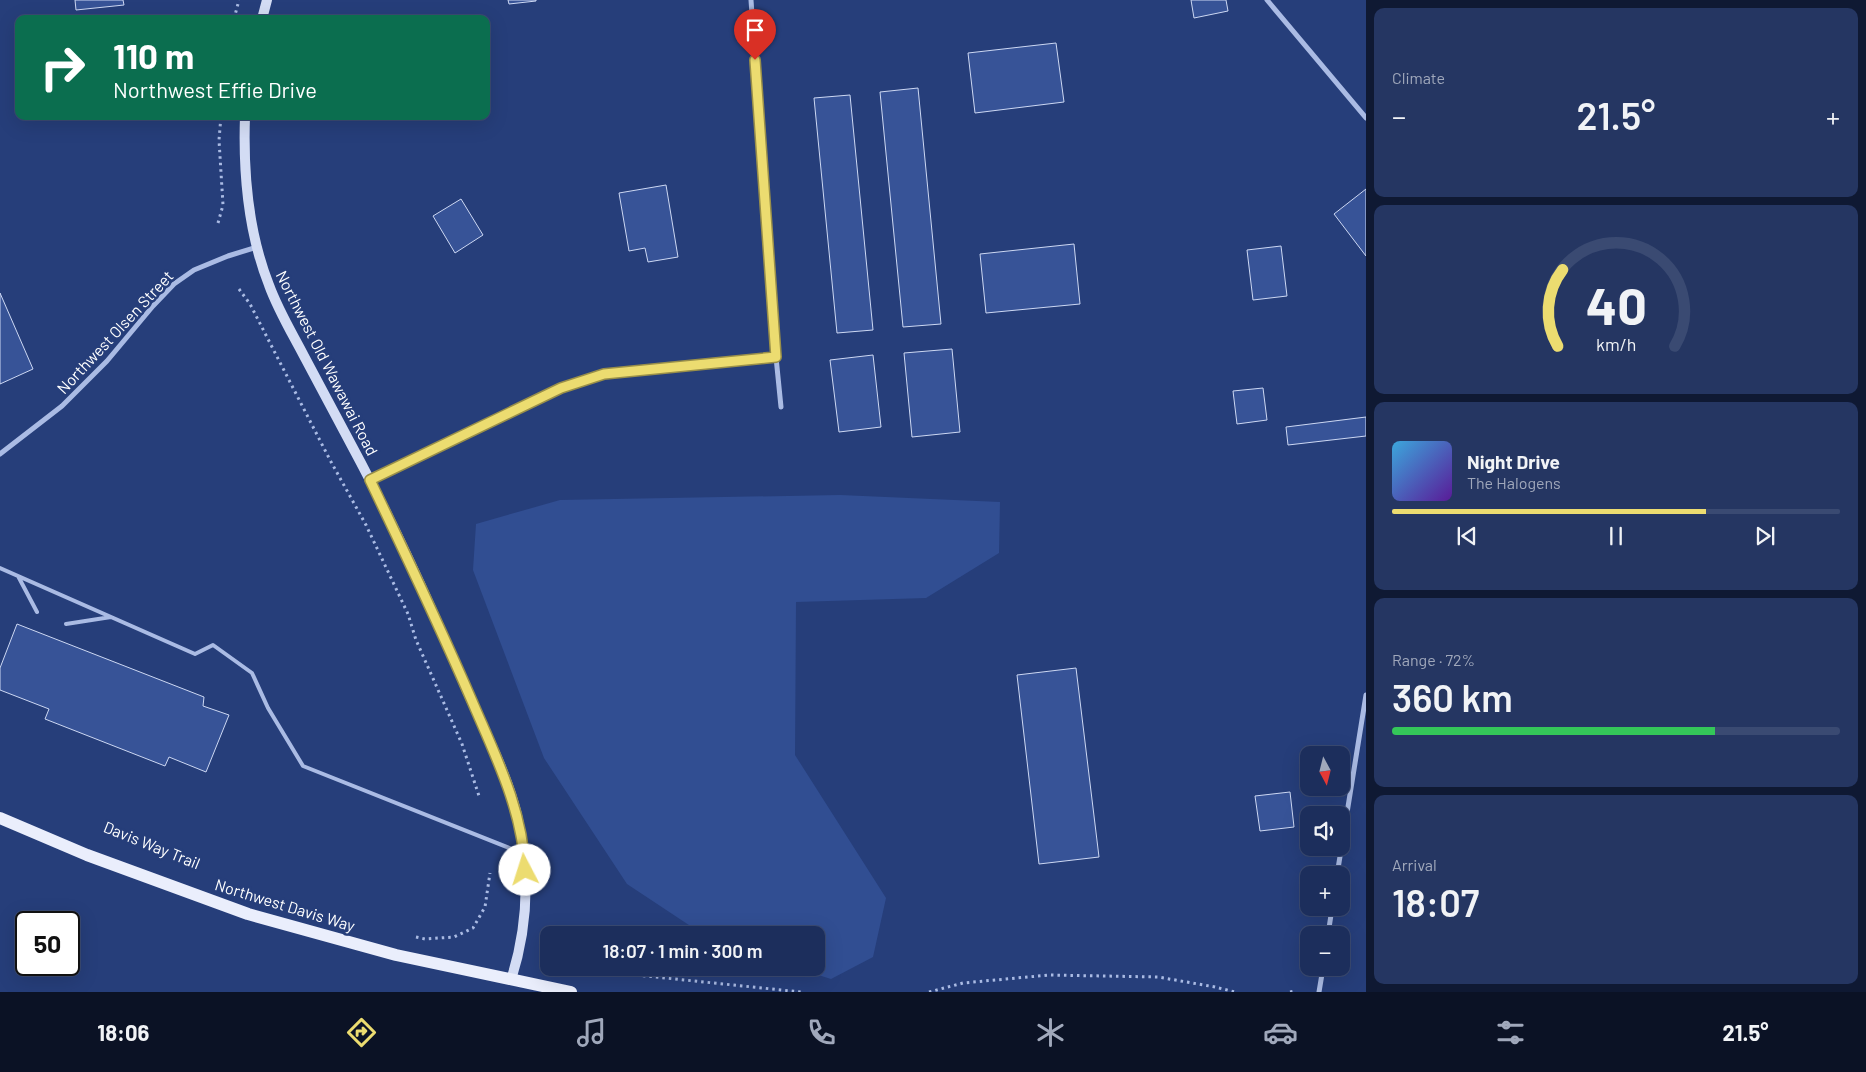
<!DOCTYPE html>
<html lang="en">
<head>
<meta charset="utf-8">
<style>
  :root { --surface:#1c2e5c; --page:#253662; --text:#f1f3f6; --muted:#a0a8bb; --line:#3a4a72; --accent:#ecdc70 }
  body { margin:0; font-family:Barlow,sans-serif; background:var(--page); color:var(--text); height:100vh; display:flex; flex-direction:column; font-size:19px; white-space:nowrap }
  * { box-sizing:border-box; margin:0 }
  p { font-size:16px; color:var(--muted) }
  .icon { flex:none; width:28px; height:28px; fill:none; stroke:currentColor; stroke-width:2; stroke-linecap:round; stroke-linejoin:round }
  .map { position:relative; flex:1; overflow:hidden }
  .drawer { display:flex; flex-direction:column; gap:8px; padding:8px; background:#0f1933; width:500px }
  .drawer>* { flex:none }
  .top-card { position:absolute; left:15px; top:15px; width:475px; height:105px; border-radius:10px; box-shadow:0 5px 20px #0002,0 0 0 1px var(--line); background:#0b6e4f; color:#fff; overflow:hidden }
  .needle { width:32px; rotate:173deg }
  .controls { position:absolute; left:1300px; top:746px; display:grid; gap:10px }
  .controls a { display:grid; place-items:center; width:50px; height:50px; border-radius:10px; background:var(--surface); box-shadow:0 5px 20px #0002,0 0 0 1px var(--line); font-size:25px }
  .speed { position:absolute; left:15px; top:911px; display:flex; gap:10px; font-size:25px; font-weight:700; text-align:center }
  .speed>* { display:grid; place-content:center; width:65px; height:65px; border-radius:50%; background:var(--surface); box-shadow:0 5px 20px #0002,0 0 0 1px var(--line); line-height:1 }
  .speed .limit { border:2px solid #111; border-radius:8px; background:#fff; color:#111 }
  .pin { position:absolute; display:grid; place-items:center; width:42px; height:42px; color:#fff; margin:-51px -21px; border-radius:50% 50% 50% 0; rotate:-45deg; box-shadow:0 0 5px #0007 }
  .pin .icon { rotate:45deg }
  .me { position:absolute; width:55px; margin:-28px; rotate:355deg; stroke-linejoin:round; filter:drop-shadow(0 0 4px #0008) }
  .turn { display:flex; align-items:center; gap:18px; height:105px; padding:0 15px; font-size:22px }
  .turn .icon { width:65px; height:65px; stroke-width:2.5 }
  .turn b { display:block; font-size:35px; line-height:42px }
  .big { font-size:38px; font-weight:600; line-height:1.1 }
  .drawer .card { flex:1; display:flex; flex-direction:column; justify-content:center; gap:8px; min-width:0; padding:0 18px; border-radius:10px; background:var(--page) }
  .drawer .dial { align-items:center; gap:0 }
  .dial svg { height:130px; overflow:visible; fill:none; stroke:var(--line); stroke-width:7; stroke-linecap:round; text-anchor:middle }
  .dial text { fill:var(--text); stroke:none }
  .song { display:flex; align-items:center; gap:15px }
  .cover { width:60px; height:60px; border-radius:8px; background:linear-gradient(135deg,hsl(200 70% 55%),hsl(270 70% 35%)) }
  .played { height:5px; border-radius:2px; background:linear-gradient(90deg,var(--accent) 70%,var(--line) 70%) }
  .keys { display:flex; justify-content:space-around; direction:ltr }
  .heat { display:flex; justify-content:space-between; align-items:center; font-size:28px; direction:ltr }
  .charge { height:8px; border-radius:4px; background:linear-gradient(90deg,#34c759 72%,var(--line) 0) }
  .trip { position:absolute; left:540px; top:926px; width:285px; height:50px; border-radius:10px; background:var(--surface); box-shadow:0 5px 20px #0002,0 0 0 1px var(--line); font-weight:600; line-height:50px; text-align:center }
  .dock { display:flex; height:80px; justify-content:space-around; align-items:center; background:#0b1225; color:var(--muted) }
  .dock .icon { width:35px; height:35px }
  .dock .selected { color:var(--accent) }
  .dock b { font-size:22px; color:var(--text) }
  main { display:flex; flex:1; min-height:0 }
  .map>svg:first-child { display:block }
</style>
</head>
<body>
<main>
<div class="map">
<svg width="1366" height="992" viewBox="0 0 1366 992">
  <rect width="100%" height="100%" fill="#263e7a"/>
  <path fill="#314e92" d="M840 495 1000 502 999 553 926 598 796 602 795 755 886 898 873 957 831 979 796 968H816V935H704L627 884 544 758 473 570 476 524 560 500Z"/>
  <path fill="#375397" stroke="#cdd8f3" d="M75 0H123L124 5 76 10Z
    M508 0H536V1L509 4Z
    M1191 0H1226L1228 11 1194 18Z
    M1056 43 1064 102 975 113 968 53Z
    M918 88 941 324 903 327 880 92Z
    M850 95 873 330 837 333 814 98Z
    M666 185 678 257 648 262 645 248 629 251 619 193Z
    M1366 189V256L1334 214Z
    M461 199 483 235 455 253 433 216Z
    M1074 244 1080 304 986 313 980 254Z
    M1281 246 1287 296 1253 300 1247 250Z
    M0 293 33 369 0 384Z
    M952 349 960 432 912 437 904 353Z
    M873 355 881 427 839 432 830 360Z
    M1263 388 1267 420 1237 424 1233 391Z
    M1366 417V436L1288 445 1286 427Z
    M17 624 204 697 203 706 229 715 206 772 169 757 165 766 45 719 49 709 0 690V668Z
    M1076 668 1099 857 1039 864 1017 675Z
    M1290 792 1294 827 1260 831 1255 796Z"/>
  <g fill="none" stroke-linecap="round" stroke-linejoin="round">
    <path stroke="#aabbe4" stroke-width="3" stroke-dasharray="2.5 4" stroke-linecap="butt" d="M234 19 239 0
      M218 223 223 205 219 140 221 116
      M239 289 250 304 330 460 366 525 408 614 416 640 462 744 480 799
      M416 937 425 939 454 937 473 928 485 907 490 873
      M585 968 607 972 801 992
      M929 992 963 983 1049 975 1158 977 1215 987 1235 992
      M1290 992 1296 991"/>
    <path stroke="#aabbe4" stroke-width="4" d="M0 568 195 654 213 645 252 673 268 708 303 766 522 853
      M18 576 37 612
      M66 624 111 617"/>
    <path stroke="#aabbe4" stroke-width="5" d="M751 0 776 357 781 407
      M1267 0 1366 118
      M0 454 62 406 107 361 153 306 174 284 194 270 228 256 257 247
      M370 480 561 388 604 374 776 357
      M1337 875 1366 695
      M1328 935 1332 908
      M1319 992 1323 968"/>
    <path stroke="#d3dcf4" stroke-width="10" d="M262 19 267 0
      M245 116C243 173 248 232 269 285 278 310 292 333 304 356 323 392 342 427 361 463 399 535 433 611 465 686 483 728 506 771 517 815 530 870 528 927 511 980"/>
    <path stroke="#eaeefc" stroke-width="12" d="M0 818 87 855 248 914 396 955 571 992"/>
  </g>
  <g fill="none" stroke-linecap="round" stroke-linejoin="round">
    <g stroke="#998f49" stroke-width="12">
      <path id="route" d="M525 870C523 810 495 755 472 701 440 627 405 553 370 480L561 388 604 374 776 357 755 60"/>
    </g>
    <use href="#route" stroke="#ecdc70" stroke-width="9"/>
  </g>
  <g text-anchor="middle" stroke-width="5" stroke-linejoin="round" paint-order="stroke">
    <g font-size="16" fill="#fff" stroke="#263e7a">
      <text transform="translate(115 332) rotate(-47)" y="6">Northwest Olsen Street</text>
      <text transform="translate(327 363) rotate(63)" y="6">Northwest Old Wawawai Road</text>
      <text transform="translate(152 845) rotate(22)" y="6">Davis Way Trail</text>
      <text transform="translate(285 905) rotate(17)" y="6">Northwest Davis Way</text>
    </g>
  </g>
</svg>
<div class="controls">
<a><svg class="needle" viewBox="-14 -14 28 28"><path d="M0-13l5 13h-10z" fill="#e53935"/><path d="M0 13l5-13h-10z" fill="#a0a8bb"/></svg></a>
<a><svg class="icon" aria-label="sound" viewBox="0 0 24 24"><path d="M4 9h4l5-4v14l-5-4H4zM17 9q2 3 0 6"/></svg></a>
<a>+</a>
<a>−</a>
</div>
<div class="speed"><div class="limit">50</div></div>
<div class="pin" style="left:755px;top:60px;background:#d93025"><svg class="icon" aria-label="arrive" viewBox="0 0 24 24"><path d="M6 21V4h12l-3 4 3 4H6"/></svg></div>
<svg class="me" style="left:525px;top:870px" viewBox="-20 -20 40 40"><circle r="19" fill="#fff"/><path d="M0-13L10 11 0 6-10 11z" fill="#ecdc70"/></svg>
<div class="trip">18:07 · 1 min · 300 m</div>
<div class="top-card">
<div class="turn"><svg class="icon" aria-label="right" viewBox="0 0 24 24"><path d="M7 20v-9h11M14 6l5 5-5 5"/></svg><div><b>110 m</b>Northwest Effie Drive</div></div>
</div>
</div>
<section class="drawer">
<div class="card"><p>Climate</p>
<div class="heat"><a>−</a><b class="big">21.5°</b><a>+</a></div>
</div>
<div class="card dial"><svg viewBox="0 0 100 80">
<path d="M14 69A42 42 0 1 1 86 69"/>
<path d="M14 69A42 42 0 0 1 17 22" stroke="#ecdc70"/>
<text x="50" y="56" font-size="32" font-weight="700">40</text>
<text x="50" y="72" font-size="11">km/h</text>
</svg></div>
<div class="card">
<div class="song"><i class="cover"></i><div><b>Night Drive</b><p>The Halogens</p></div></div>
<div class="played"></div>
<div class="keys"><svg class="icon" aria-label="previous" viewBox="0 0 24 24"><path d="M18 5L8 12l10 7zM5 5v14"/></svg><svg class="icon" aria-label="pause" viewBox="0 0 24 24"><path d="M8 5v14M16 5v14"/></svg><svg class="icon" aria-label="next" viewBox="0 0 24 24"><path d="M6 5l10 7-10 7zM19 5v14"/></svg></div>
</div>
<div class="card"><p>Range · 72%</p><b class="big">360 km</b><div class="charge"></div></div>
<div class="card"><p>Arrival</p><b class="big">18:07</b></div>
</section>
</main>
<nav class="dock">
<b>18:06</b>
<svg class="icon selected" aria-label="directions" viewBox="0 0 24 24"><path d="M12 3l9 9-9 9-9-9zM9 14v-3h6M13 9l2 2-2 2"/></svg>
<svg class="icon" aria-label="music" viewBox="0 0 24 24"><path d="M9 18V5l10-2v13"/><circle cx="6" cy="18" r="3"/><circle cx="16" cy="16" r="3"/></svg>
<svg class="icon" aria-label="phone" viewBox="0 0 24 24"><path d="M5 4h4l2 5-3 2q2 4 5 5l2-3 5 2v4C11 20 4 13 5 4z"/></svg>
<svg class="icon" aria-label="climate" viewBox="0 0 24 24"><path d="M12 3v18M4 7l16 10M4 17L20 7"/></svg>
<svg class="icon" aria-label="car" viewBox="0 0 24 24"><path d="M5 17H2v-5l4-1 3-4h7l3 4 3 1v5h-3M9 17h6M6 11h13"/><circle cx="7" cy="17" r="2"/><circle cx="17" cy="17" r="2"/></svg>
<svg class="icon" aria-label="filters" viewBox="0 0 24 24"><path d="M4 7h16M4 17h16"/><circle cx="9" cy="7" r="2"/><circle cx="15" cy="17" r="2"/></svg>
<b>21.5°</b>
</nav>
</body>
</html>
